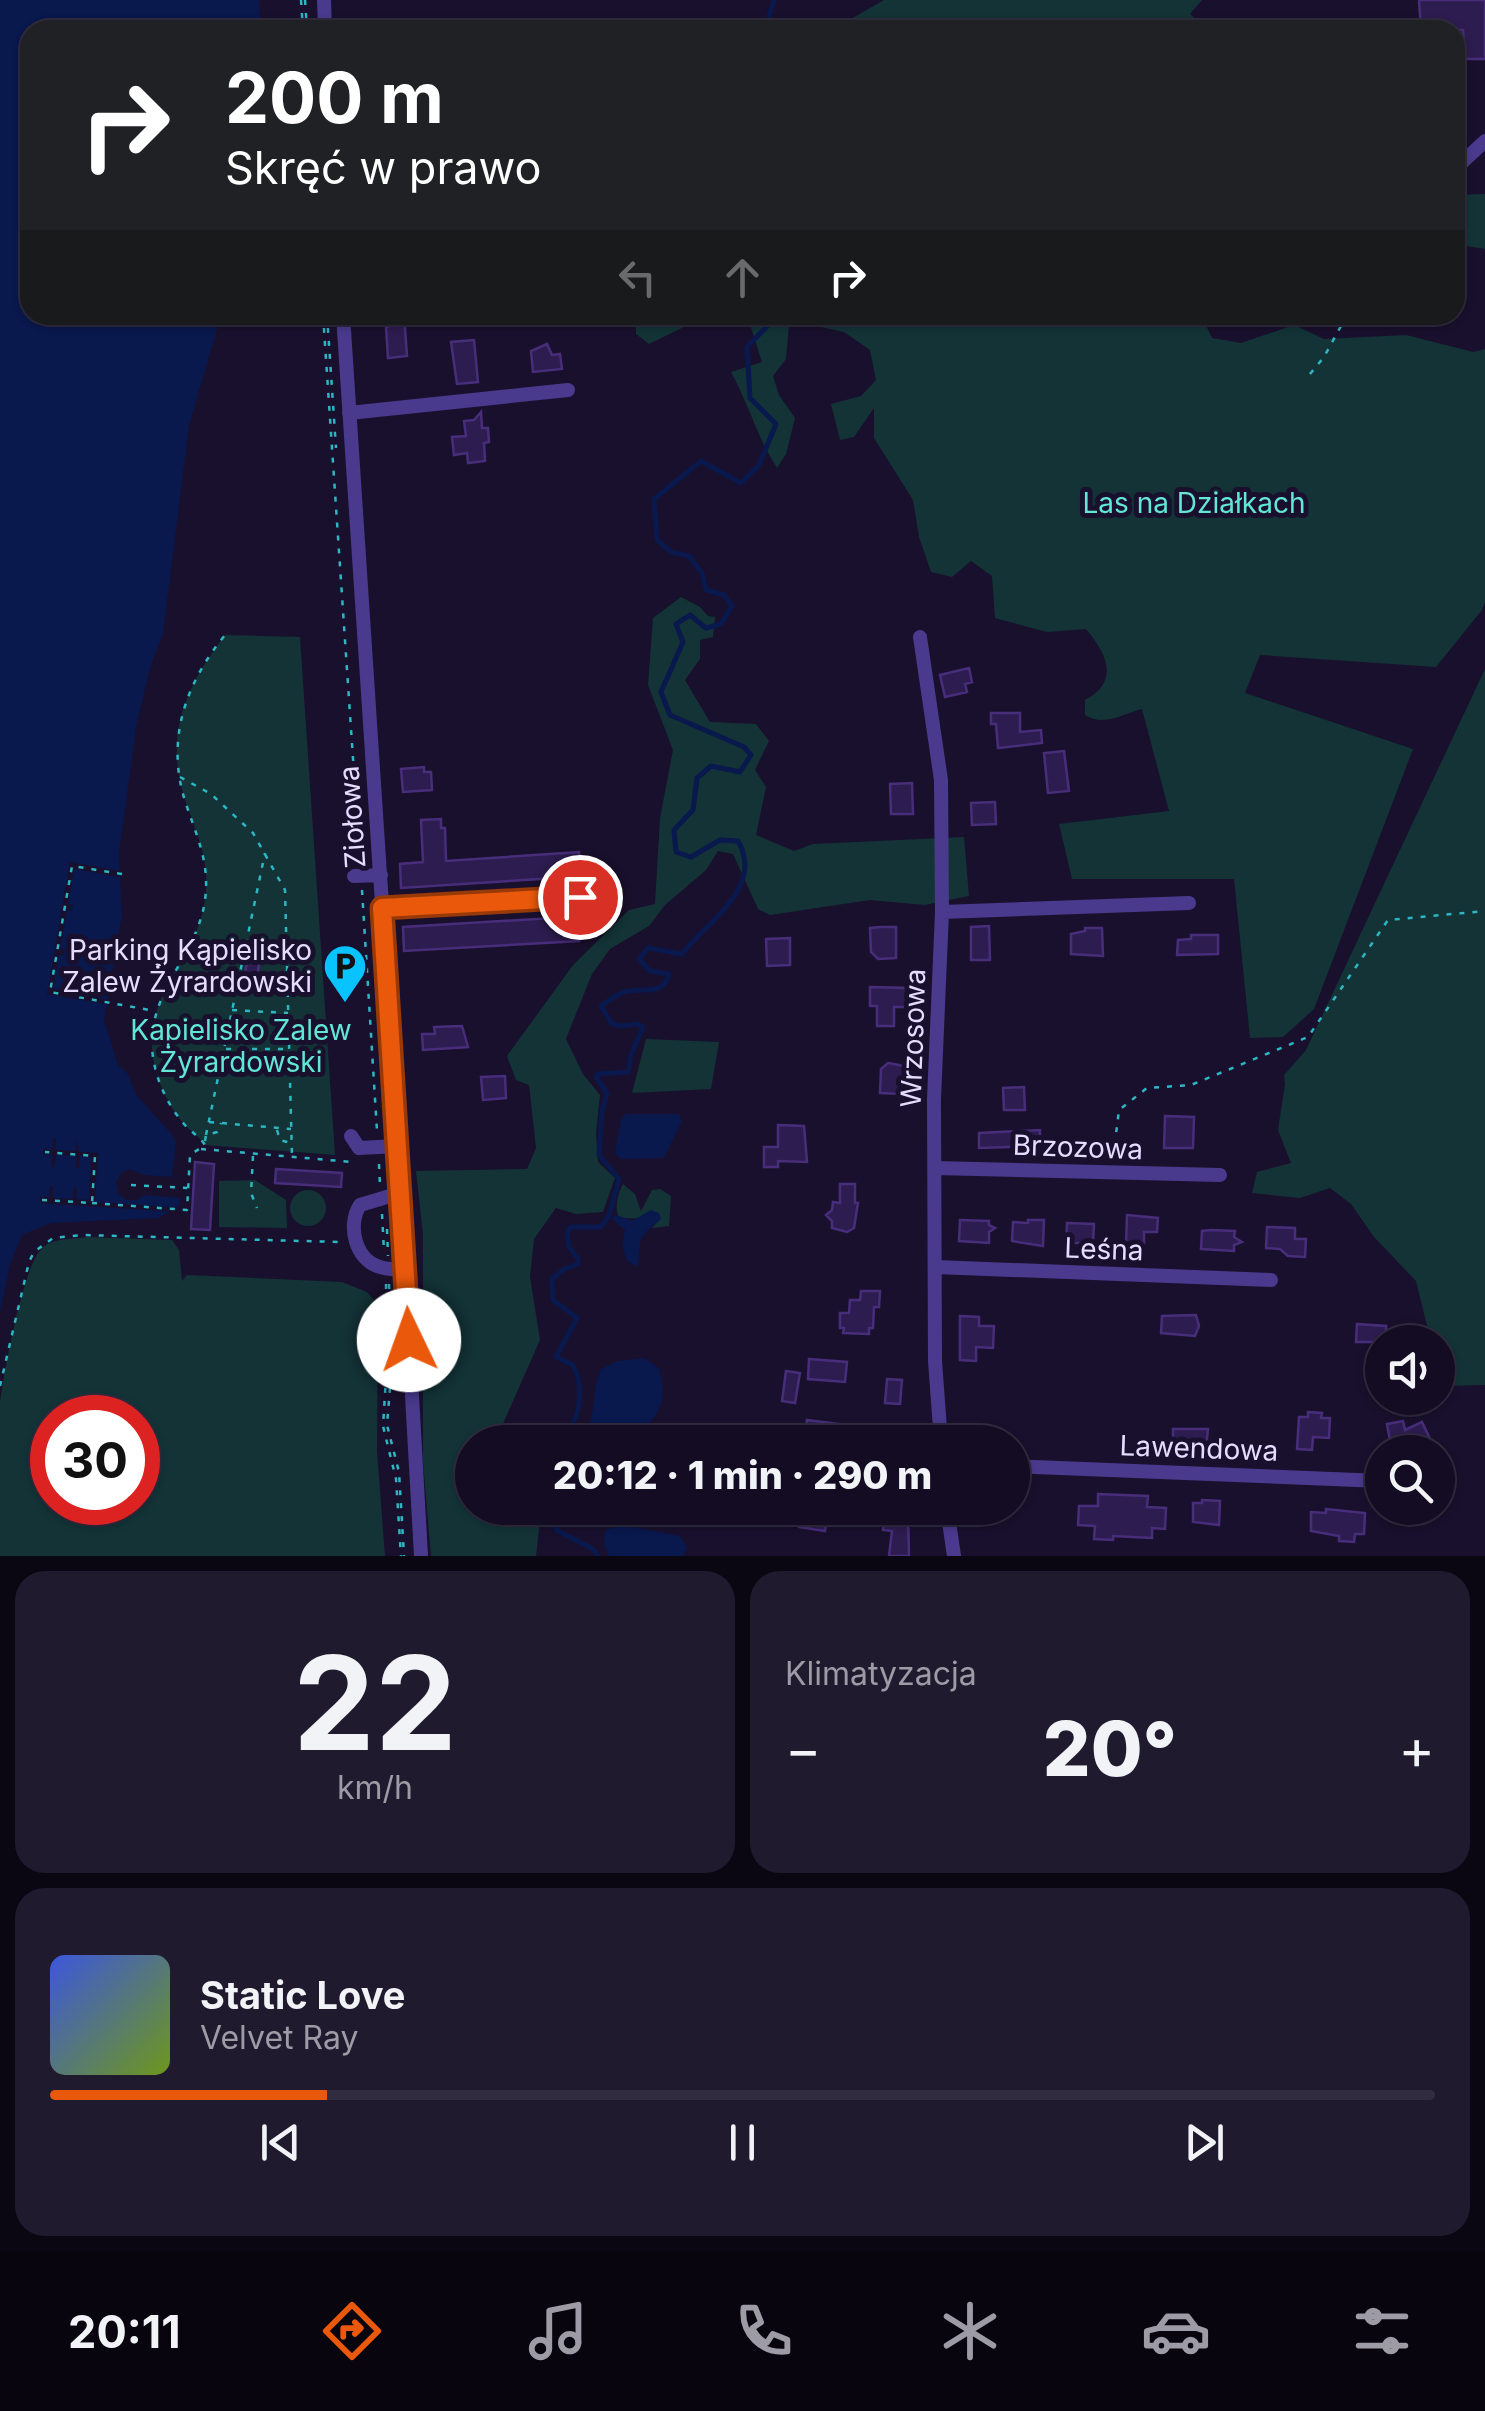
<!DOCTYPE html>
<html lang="pl">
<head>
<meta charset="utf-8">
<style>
  :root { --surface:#130c22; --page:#201a2f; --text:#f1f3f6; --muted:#9d9ba5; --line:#322c40; --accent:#ea580c }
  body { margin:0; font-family:Inter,sans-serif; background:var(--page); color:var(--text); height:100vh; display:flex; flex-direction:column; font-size:38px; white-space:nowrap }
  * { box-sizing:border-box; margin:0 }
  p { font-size:32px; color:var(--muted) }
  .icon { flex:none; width:55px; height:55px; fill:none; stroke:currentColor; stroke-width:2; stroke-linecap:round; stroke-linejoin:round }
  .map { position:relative; height:1556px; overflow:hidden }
  .details { display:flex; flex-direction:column; gap:15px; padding:15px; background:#0a0713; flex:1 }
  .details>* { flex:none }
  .guide { position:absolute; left:20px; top:20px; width:1445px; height:305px; border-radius:30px; box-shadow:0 2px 8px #0004,0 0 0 2px var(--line); background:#202124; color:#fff; overflow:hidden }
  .tools { position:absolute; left:1365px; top:1325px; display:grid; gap:20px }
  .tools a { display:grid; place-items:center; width:90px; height:90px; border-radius:50%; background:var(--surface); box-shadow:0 2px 8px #0004,0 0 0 2px var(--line); font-size:50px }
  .speed { position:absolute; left:30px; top:1395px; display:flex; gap:20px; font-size:50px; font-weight:700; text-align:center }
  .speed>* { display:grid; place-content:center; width:130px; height:130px; border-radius:50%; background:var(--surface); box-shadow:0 2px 8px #0004,0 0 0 2px var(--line); line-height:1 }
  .speed .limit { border:15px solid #d22; background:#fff; color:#111 }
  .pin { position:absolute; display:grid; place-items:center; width:85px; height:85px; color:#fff; margin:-42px; border:5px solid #fff; border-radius:50%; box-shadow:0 2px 10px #0007 }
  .me { position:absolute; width:110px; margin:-55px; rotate:357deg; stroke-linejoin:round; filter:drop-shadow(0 0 8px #0008) }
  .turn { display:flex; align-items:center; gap:35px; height:210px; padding:0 40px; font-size:45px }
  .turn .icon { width:130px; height:130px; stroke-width:2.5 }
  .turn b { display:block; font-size:70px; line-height:85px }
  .lanes { display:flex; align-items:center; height:95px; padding:0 40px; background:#0003; justify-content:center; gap:50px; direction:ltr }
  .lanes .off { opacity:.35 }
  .big { font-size:75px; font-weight:800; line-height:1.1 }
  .details .card { flex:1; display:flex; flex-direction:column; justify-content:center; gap:15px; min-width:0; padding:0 35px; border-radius:30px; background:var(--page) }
  .details .dial { align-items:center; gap:0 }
  .dial b { font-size:130px; line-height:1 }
  .song { display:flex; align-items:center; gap:30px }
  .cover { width:120px; height:120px; border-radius:15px; background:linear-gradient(135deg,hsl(230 70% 55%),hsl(80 70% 35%)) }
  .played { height:10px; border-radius:5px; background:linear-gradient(90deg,var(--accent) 20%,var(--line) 20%) }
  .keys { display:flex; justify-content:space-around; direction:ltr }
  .heat { display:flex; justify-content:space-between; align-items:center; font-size:55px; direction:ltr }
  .details .tiles { flex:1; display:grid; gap:15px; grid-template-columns:1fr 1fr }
  .card:last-child { grid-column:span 2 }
  .trip { position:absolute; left:455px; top:1425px; width:575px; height:100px; border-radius:50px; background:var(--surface); box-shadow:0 2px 8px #0004,0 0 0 2px var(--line); font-weight:800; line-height:100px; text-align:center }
  .dock { display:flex; height:160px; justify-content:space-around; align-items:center; background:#08050e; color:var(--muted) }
  .dock .icon { width:70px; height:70px }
  .dock .active { color:var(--accent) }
  .dock b { font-size:45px; color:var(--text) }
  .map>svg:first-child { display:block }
</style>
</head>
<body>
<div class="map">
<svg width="1485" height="1556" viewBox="0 0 1485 1556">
  <rect width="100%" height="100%" fill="#19102d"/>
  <path fill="#133337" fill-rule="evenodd" d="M884 0H1202L1190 14 1207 30H847L849 20Z
    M1485 194V249L1455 244V195Z
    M652 315H724L712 324 686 326 649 344 636 334V324Z
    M747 315H794L789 324 786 359 773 376 779 395 795 418 786 454 777 468C757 437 749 405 731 372L762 362Z
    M826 315H867L870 320 889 315H1201L1212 338 1241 343 1294 325 1324 339 1406 335 1473 352 1485 349V602L1482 610 1436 667 1260 655 1245 693 1413 749 1314 1009 1283 1037 1250 1038 1234 879H1072L1059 824 1169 811 1142 709C1122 714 1104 727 1085 715V700C1121 681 1106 653 1086 629L1047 632 995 618 992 576 971 561 952 577 931 572 919 537 913 500 874 438V408L854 437 840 440 831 404 861 396 876 380 870 350 844 332 821 327Z
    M681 597 700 607 708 616 715 617 713 637 700 640V659L685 680 710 722 756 724 769 741 755 770 766 787 756 835 794 851 813 844 964 837 969 896 925 905 870 900 770 915 758 909 733 854 718 851 706 870 665 905 649 926 610 949 592 974 566 1039 583 1074 600 1095 596 1133 598 1162 615 1178 603 1212 576 1214 556 1208 534 1239 530 1277 540 1340 495 1442H472V1508H529L540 1521 536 1556H431L423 1462V1235L416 1171 527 1169 536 1148 529 1085 516 1080 507 1056 573 965 629 910 655 904 660 818 673 750 648 685 653 618Z
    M225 635 300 637 335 1155 205 1145C200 1137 191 1132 184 1124 166 1103 154 1075 152 1048 148 990 198 954 205 900 210 866 200 841 189 811 162 740 182 692 225 635Z
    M1485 669V1385L1442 1386 1438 1368V1342H1431L1416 1281 1374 1237 1351 1204 1330 1188 1300 1198 1252 1193 1257 1172 1291 1163 1278 1130 1285 1084 1284 1075 1306 1050Z
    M646 1039 719 1042 711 1089 632 1093Z
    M255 1180 286 1200 287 1228 219 1227V1181Z
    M623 1184 635 1194 641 1211 652 1190 660 1189 671 1196 669 1226 652 1228 660 1219 619 1218C614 1208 618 1193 623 1184Z
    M290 1208a18 18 0 1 1 36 0a18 18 0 1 1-36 0Z
    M87 1237 172 1240 179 1250 182 1281 187 1275 342 1282 367 1292 378 1305 377 1451 385 1556H0C0 1507 0 1450 0 1402 4 1373 23 1264 43 1247 54 1238 73 1239 87 1237ZM52 1418H138V1502H52Z"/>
  <path fill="#09184d" d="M0 0H259L261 30H30V315H221L189 426 163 634 150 668 136 728 119 854 122 915 104 1020 118 1065 128 1074 136 1095 171 1133 176 1143 172 1176 181 1178 179 1206 158 1218 51 1223 22 1235 10 1265 0 1312Z
    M626 1114H679L682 1121 664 1158 621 1159 615 1153 621 1120Z
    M651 1210 659 1213 661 1219C632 1243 644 1237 637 1267L627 1261 622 1245 625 1230 611 1218 617 1215 632 1221Z
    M644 1358 659 1368C668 1406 659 1414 633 1442H584L582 1438C598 1419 590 1393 601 1369L618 1361Z
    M618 1524 680 1536 687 1547 683 1556H609L604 1544 605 1531Z"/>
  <path fill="#19102d" d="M70 862 120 871 119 877 74 869 68 904 73 905 72 911 67 910 60 948 65 950 64 955H59L53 989 100 998 113 1002 112 1005 47 994Z
    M53 1138H56V1150L76 1151 77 1140 79 1152 98 1153 95 1202 184 1208 178 1212 40 1203V1197H49L50 1186H53V1198L73 1199 74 1187 77 1188V1199L89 1200 91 1157 80 1156 79 1168H76V1156L56 1155 54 1167H51L52 1155 43 1154V1149L52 1150Z
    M130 1169 144 1175 186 1178 185 1198 144 1195 137 1200H126L118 1193 116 1183 121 1173Z"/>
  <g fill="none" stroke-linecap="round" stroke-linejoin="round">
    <path stroke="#09184d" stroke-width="5" d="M765 30 774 0
      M557 1442C580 1424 586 1392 573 1365L556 1357 577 1318 553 1300 552 1279 564 1269 578 1264V1259L569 1247 567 1232 571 1227H601L609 1216 619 1179 599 1155 602 1111 607 1093 596 1077 598 1074 628 1072 631 1055 643 1027 638 1024 621 1026 612 1024 601 1006C608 1001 620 992 628 991 646 988 663 996 669 974L650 971 639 959 648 948 682 954C707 921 765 888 738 841L720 840 691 857 676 852 674 830 693 810 697 778 711 766 740 772 751 755 744 747 670 715 661 692 683 642 676 624 690 615 706 628 721 624 732 606 724 595 706 590 702 573 689 556 671 552 657 540 654 499 701 461 741 483 759 465 776 424 750 398 747 347 778 315
      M540 1508 558 1531 593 1549 598 1556"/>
  </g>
  <path fill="#2d1c4f" stroke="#482d7b" stroke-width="2.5" d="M1419 0H1485V59H1465L1463 30H1421Z
    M390 315H404L407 356 388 358 386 327 390 326Z
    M474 340 478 382 457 384 451 342Z
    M547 344 552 355 560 354 562 369 533 372 531 351Z
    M481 412 482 428H488L489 442 484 443 485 461 468 463 467 453 454 455 452 437 466 436 464 421 474 420Z
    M969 668 972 682 965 684 967 692 945 697 940 675Z
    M991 713H1020V732L1041 730 1042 743 998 748 996 724H991Z
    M1064 751 1069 791 1048 793 1044 753Z
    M424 767V772H431L432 790 403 792 401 769Z
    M912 783 913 814H891L890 784Z
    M995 802 996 824 972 825 971 803Z
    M441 819V828H445L446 861 579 852 580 872 554 874 555 878 401 888 400 864 423 862 421 820Z
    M553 918V923L578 921 579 941 404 951 403 927Z
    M989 926 990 960H971V927Z
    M881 927H896V958L878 959 871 952 870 928Z
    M1085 928H1102L1103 956 1071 954V934L1085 931Z
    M1191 935H1218V954L1177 955 1178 940 1191 939Z
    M790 938V965L767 966 766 939Z
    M250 946 262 948 256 981 244 979Z
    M870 987 909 988 908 1007H894V1026H877V1006H870Z
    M462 1026 468 1047 423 1050 422 1034H435L434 1027Z
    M888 1063 904 1066 902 1094 880 1093 881 1069Z
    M505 1076 506 1098 483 1100 481 1077Z
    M1024 1087 1025 1110H1004L1003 1088Z
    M1165 1116 1194 1117 1193 1148H1164Z
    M778 1125 804 1126 807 1162 778 1161V1167H764V1147H778Z
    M1040 1130V1146L979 1148V1133Z
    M195 1162 214 1164 210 1230 191 1229Z
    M276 1169 342 1173 341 1187 275 1183Z
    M840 1184H855V1203H858L854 1228 847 1232 832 1228V1221L826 1215 832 1210 833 1202 840 1203Z
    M1127 1215 1158 1218 1157 1232H1144V1244H1126Z
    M960 1220 989 1221V1225L995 1228 989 1232V1243L959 1241Z
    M1028 1220H1044L1043 1246 1012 1241 1013 1222 1028 1223Z
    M1067 1223 1094 1224 1093 1243H1066Z
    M1267 1227 1295 1228V1239H1306L1305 1257 1288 1256 1280 1249 1266 1248Z
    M1211 1230 1235 1231 1234 1237 1242 1242 1234 1245V1251L1201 1249 1202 1231Z
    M861 1291H880L879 1307H874L873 1328H869V1334L843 1333 844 1328H840V1313H849L850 1300H860Z
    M1196 1315 1199 1326 1195 1336 1161 1333 1162 1316Z
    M960 1316 979 1317V1326H994L993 1348 976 1347V1361L960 1360Z
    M1357 1324 1386 1326V1342H1356Z
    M809 1359 847 1362 845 1382 808 1379Z
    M786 1371 800 1373 795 1403 782 1401Z
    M887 1379 902 1380 900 1404 885 1403Z
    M1308 1412 1322 1413 1321 1418H1330L1329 1438 1313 1437 1312 1450 1297 1449 1299 1417H1308Z
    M807 1420 839 1424 837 1437 806 1433Z
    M1403 1421 1405 1430 1422 1422 1435 1449 1428 1452H1392L1387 1424Z
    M1173 1429H1208L1206 1448 1173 1447Z
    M1098 1494 1148 1496 1147 1507 1166 1508 1165 1529 1152 1528V1538L1113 1536V1540L1094 1539 1095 1526 1078 1525 1079 1506H1098Z
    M1202 1500 1220 1501 1219 1525 1193 1522V1503H1202Z
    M802 1508 828 1511 825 1531 799 1527Z
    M1326 1509 1365 1513 1364 1534H1355L1354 1542 1339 1541V1536L1311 1531V1512L1326 1513Z
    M885 1513 908 1515 909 1556H889L892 1531 883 1530Z"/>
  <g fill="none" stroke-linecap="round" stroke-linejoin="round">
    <path stroke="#2cb7c3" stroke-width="2.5" stroke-dasharray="5 8" stroke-linecap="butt" d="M301 0 303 30
      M305 0 307 30
      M323 315 360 862
      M327 315 336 448
      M1285 315 1321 318 1343 315
      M1310 374 1324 357 1347 315
      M180 777 211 794 253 833 285 890 292 1157
      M122 874 72 866 50 992 155 1011
      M362 890 377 1131
      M232 1010 288 1013
      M226 1049H288
      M209 1122 291 1129
      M277 1130 280 1140 291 1143
      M206 1135 265 853
      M205 1141 206 1135 217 1132 221 1123
      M201 1149 352 1162
      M253 1156 251 1193 257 1208
      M1113 1158 1119 1110 1147 1088 1191 1085 1308 1037 1388 920 1485 911
      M379 1164 380 1186
      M131 1185 187 1188
      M42 1200 92 1203 95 1156 45 1152
      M92 1203 187 1210 190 1155 205 1145C200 1137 191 1132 184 1124 166 1103 154 1076 152 1048 149 990 198 954 205 900 210 863 197 837 186 804 165 741 185 684 225 635
      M382 1214 384 1251
      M387 1229 388 1256
      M386 1284 387 1362 383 1426 396 1479 401 1556
      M389 1284 392 1363 387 1425 399 1472 404 1556
      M0 1386 29 1262 34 1252 53 1238 82 1235 339 1242"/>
    <path stroke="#493a8d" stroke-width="14" d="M324 0 325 30
      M1455 169 1485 141
      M343 315 398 1146 421 1556
      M349 413 568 390
      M920 637 941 780 942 912 934 1099 935 1361 941 1442
      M354 876 381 875
      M383 908 579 897
      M942 912 1189 903
      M351 1136 359 1148 398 1146
      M935 1168 1220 1175
      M400 1193 360 1205C347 1225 355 1260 380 1267 388 1270 397 1269 405 1269
      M936 1267 1271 1280
      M1012 1466 1382 1481
      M1438 1483H1447
      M947 1508 954 1556"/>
  </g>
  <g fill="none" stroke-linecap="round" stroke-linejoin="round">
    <g stroke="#983908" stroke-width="25">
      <path id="route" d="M409 1340 382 908 580 897"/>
    </g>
    <use href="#route" stroke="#ea580c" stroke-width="18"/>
  </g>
  <defs>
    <g id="parking-pin" transform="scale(2.25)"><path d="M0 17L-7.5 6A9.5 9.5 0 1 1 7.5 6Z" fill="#08c3ff" stroke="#19102d"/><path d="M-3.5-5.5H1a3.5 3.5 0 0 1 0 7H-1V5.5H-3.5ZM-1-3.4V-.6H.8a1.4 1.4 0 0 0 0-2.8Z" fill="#111"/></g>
  </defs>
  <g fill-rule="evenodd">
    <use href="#parking-pin" x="345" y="966"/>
  </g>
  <g text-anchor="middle" stroke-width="10" stroke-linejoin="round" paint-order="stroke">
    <g font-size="28" fill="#62e6d7" stroke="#19102d">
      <text x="1194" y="513">Las na Działkach</text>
      <text x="241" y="1040">Kapielisko Zalew<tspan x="241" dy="32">Żyrardowski</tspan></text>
    </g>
    <g font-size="28" fill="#e5dcff" stroke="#19102d">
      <text transform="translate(352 817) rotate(-94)" y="10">Ziołowa</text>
      <text transform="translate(913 1038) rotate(-88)" y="10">Wrzosowa</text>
      <text transform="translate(1078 1147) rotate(2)" y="10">Brzozowa</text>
      <text transform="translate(1104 1249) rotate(2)" y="10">Leśna</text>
      <text transform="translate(1199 1448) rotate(2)" y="10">Lawendowa</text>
    </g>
    <g font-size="28" fill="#e5dcff" stroke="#19102d" text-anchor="end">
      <text x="312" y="960">Parking Kąpielisko<tspan x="312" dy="32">Zalew Żyrardowski</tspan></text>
    </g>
  </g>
</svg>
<div class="tools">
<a><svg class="icon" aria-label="sound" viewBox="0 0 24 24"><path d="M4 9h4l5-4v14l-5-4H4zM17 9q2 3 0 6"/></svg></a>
<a><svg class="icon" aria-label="search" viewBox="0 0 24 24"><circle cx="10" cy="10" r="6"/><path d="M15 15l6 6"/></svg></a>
</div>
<div class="speed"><div class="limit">30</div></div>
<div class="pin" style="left:580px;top:897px;background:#d93025"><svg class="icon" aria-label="arrive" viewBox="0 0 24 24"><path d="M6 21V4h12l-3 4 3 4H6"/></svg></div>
<svg class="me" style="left:409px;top:1340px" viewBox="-20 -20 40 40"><circle r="19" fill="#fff"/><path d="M0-13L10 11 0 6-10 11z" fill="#ea580c"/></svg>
<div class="trip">20:12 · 1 min · 290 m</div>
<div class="guide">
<div class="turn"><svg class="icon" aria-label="right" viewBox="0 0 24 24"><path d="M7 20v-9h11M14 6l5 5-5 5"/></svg><div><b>200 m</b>Skręć w prawo</div></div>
<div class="lanes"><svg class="icon off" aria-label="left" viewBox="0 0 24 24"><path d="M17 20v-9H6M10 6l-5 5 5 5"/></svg><svg class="icon off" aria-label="ahead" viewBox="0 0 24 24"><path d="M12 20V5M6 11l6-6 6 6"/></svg><svg class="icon" aria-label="right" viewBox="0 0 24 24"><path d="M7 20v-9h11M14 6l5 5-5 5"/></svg></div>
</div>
</div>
<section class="details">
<div class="tiles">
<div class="card dial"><b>22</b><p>km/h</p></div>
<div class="card"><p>Klimatyzacja</p>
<div class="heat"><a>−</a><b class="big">20°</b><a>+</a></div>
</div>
<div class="card">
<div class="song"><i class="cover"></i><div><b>Static Love</b><p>Velvet Ray</p></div></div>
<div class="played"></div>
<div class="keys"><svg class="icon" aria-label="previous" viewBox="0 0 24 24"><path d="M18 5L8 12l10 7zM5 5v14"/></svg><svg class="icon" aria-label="pause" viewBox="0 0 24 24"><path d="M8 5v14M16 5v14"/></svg><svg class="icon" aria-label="next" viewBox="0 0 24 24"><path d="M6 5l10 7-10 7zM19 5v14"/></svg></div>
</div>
</div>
</section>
<nav class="dock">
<b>20:11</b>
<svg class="icon active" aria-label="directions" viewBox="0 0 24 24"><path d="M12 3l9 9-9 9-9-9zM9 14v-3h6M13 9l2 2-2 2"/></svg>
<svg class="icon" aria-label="music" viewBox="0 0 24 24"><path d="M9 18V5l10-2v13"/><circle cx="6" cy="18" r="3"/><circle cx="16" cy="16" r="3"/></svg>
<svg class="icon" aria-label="phone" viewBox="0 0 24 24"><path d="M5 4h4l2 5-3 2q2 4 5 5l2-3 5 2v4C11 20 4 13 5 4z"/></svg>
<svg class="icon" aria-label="climate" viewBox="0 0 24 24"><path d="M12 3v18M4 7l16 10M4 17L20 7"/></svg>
<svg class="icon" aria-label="car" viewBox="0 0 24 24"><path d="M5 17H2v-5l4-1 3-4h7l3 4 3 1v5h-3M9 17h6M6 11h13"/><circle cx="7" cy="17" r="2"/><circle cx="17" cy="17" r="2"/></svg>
<svg class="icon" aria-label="filters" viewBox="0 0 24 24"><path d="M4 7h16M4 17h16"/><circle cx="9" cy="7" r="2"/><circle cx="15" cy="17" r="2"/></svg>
</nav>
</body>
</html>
